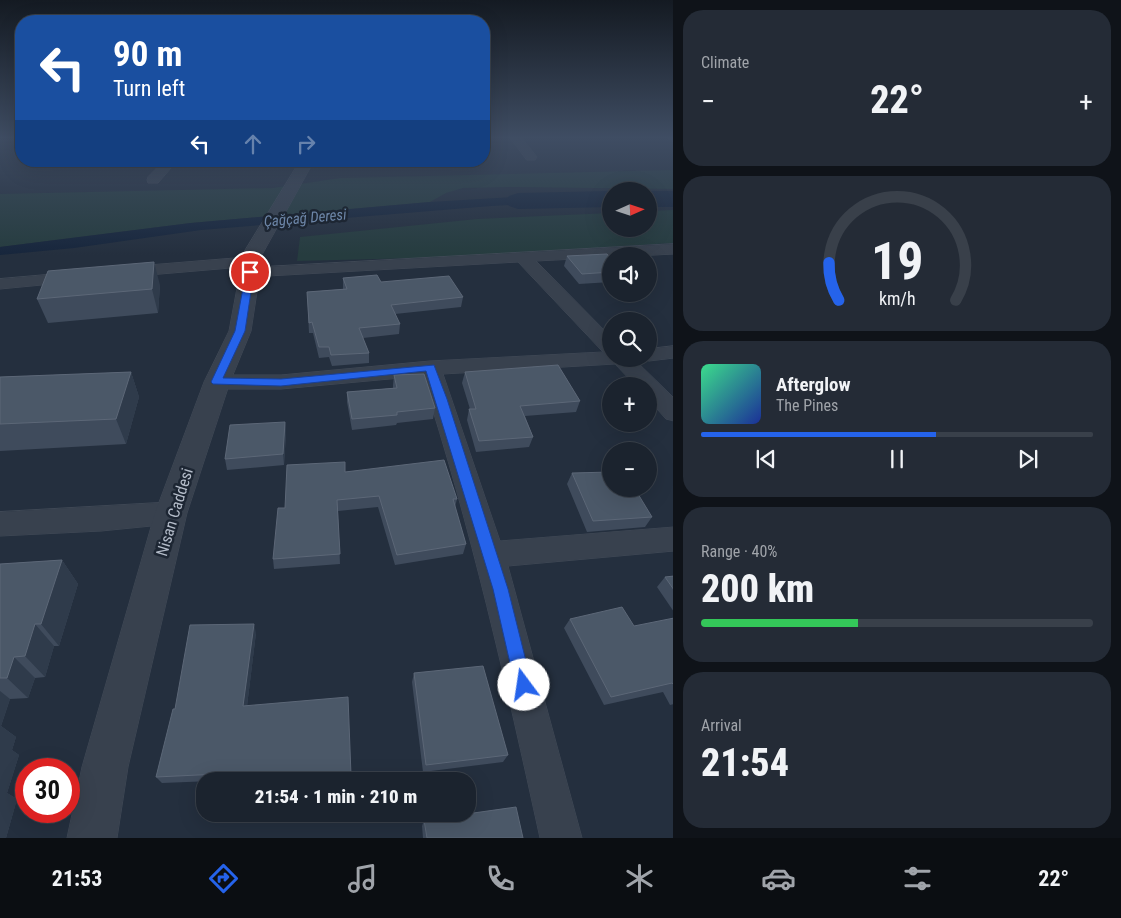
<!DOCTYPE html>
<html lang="en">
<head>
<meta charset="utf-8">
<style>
  :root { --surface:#1b232e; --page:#242b36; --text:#f1f3f6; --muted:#a0a4aa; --line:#39404a; --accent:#2563eb }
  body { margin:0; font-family:"Roboto Condensed",sans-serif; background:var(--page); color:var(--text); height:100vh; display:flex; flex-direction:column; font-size:19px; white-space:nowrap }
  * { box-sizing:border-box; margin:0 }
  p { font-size:16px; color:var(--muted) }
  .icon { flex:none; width:28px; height:28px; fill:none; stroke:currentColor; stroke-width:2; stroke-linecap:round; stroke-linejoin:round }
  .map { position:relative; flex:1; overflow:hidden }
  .side { display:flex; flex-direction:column; gap:10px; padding:10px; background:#0f1319; width:448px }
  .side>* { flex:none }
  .top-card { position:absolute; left:15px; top:15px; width:475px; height:152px; border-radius:20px; box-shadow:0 5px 20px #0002,0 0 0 1px var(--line); background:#1a4fa0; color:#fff; overflow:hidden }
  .needle { width:32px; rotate:87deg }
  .fabs { position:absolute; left:602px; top:182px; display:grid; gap:10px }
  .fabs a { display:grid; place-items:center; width:55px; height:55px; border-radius:50%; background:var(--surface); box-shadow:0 5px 20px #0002,0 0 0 1px var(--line); font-size:25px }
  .speed { position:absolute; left:15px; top:758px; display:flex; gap:10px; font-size:25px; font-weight:700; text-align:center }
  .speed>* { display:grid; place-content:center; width:65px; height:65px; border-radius:50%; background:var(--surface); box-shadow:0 5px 20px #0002,0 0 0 1px var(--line); line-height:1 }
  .speed .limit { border:8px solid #d22; background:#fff; color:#111 }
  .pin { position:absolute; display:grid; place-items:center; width:42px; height:42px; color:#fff; margin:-21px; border:2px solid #fff; border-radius:50%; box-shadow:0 1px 5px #0007 }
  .me { position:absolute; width:55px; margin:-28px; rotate:346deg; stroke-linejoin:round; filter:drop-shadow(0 0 4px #0008) }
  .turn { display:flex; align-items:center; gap:18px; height:105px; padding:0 15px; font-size:22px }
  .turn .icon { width:65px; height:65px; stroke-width:2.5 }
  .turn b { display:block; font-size:35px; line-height:42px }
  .lanes { display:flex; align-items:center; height:48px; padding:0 15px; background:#0003; justify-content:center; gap:25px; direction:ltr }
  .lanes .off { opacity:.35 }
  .big { font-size:38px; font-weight:800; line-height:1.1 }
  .side .tile { flex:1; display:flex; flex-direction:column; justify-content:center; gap:8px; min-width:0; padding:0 18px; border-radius:20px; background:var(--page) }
  .side .dial { align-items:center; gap:0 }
  .dial svg { height:130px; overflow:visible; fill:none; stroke:var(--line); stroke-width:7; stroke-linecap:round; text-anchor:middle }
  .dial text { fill:var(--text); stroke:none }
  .song { display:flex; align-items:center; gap:15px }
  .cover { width:60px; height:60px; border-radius:8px; background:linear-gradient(135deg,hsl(150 70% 55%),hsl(230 70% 35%)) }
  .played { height:5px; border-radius:2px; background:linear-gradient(90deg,var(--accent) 60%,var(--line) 60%) }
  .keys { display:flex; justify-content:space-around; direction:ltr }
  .heat { display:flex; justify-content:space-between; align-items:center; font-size:28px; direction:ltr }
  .charge { height:8px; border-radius:4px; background:linear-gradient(90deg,#34c759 40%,var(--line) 0) }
  .trip { position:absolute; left:196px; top:772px; width:280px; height:50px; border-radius:20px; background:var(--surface); box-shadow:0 5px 20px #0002,0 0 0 1px var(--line); font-weight:800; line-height:50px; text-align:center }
  .tabs { display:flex; height:80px; justify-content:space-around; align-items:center; background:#0b0e12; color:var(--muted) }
  .tabs .icon { width:35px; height:35px }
  .tabs .current { color:var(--accent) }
  .tabs b { font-size:22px; color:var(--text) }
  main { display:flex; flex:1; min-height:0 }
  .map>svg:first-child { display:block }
</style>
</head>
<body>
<main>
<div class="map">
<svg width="674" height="838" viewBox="0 0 674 838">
  <rect width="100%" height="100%" fill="#242f3e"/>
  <path fill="#263c3f" d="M673 170V189L514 187 463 188 446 193 430 202 191 223 0 247V194L273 188 340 178Z
    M673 210V243L459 257 297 261 300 237 477 219 611 213V229H649V211Z"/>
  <path fill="#17263c" d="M532 196H568L578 199 575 202 491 206 201 230 74 248 0 255V247L191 223 430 202Z"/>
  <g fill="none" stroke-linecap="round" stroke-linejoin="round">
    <path fill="#17263c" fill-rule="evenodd" d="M611 191V207L518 209 509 206 505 201 509 196 518 193Z
      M649 191H674V207H649Z"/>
    <g stroke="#414a57" stroke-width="1">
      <path id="minor" d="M510 137H521L537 157 535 160H527Z
        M164 161H177L158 183H148L147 180 148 177Z
        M674 244V254L536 261 611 337V359H634L674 398V421L666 419 649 400V386H636L615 364 443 374 500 541 674 527V551L508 566 582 838H540C506 682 471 527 422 376L281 389H217L209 387 206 382 209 377 217 375H281L430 361 603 352 518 262 250 277 244 276 241 272 244 268Z
        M248 257 254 258 256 262 254 266 125 277 119 276 116 272 119 268 125 267Z
        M77 272 83 273 86 277 83 281 0 289V279Z
        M674 346V358L649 361 641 359H649V349Z
        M171 502 181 505 185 513 181 521 171 524 101 531 0 536V512Z"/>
    </g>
    <g stroke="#414a57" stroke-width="1">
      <path id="tertiary" d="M300 161H314L258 262 260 272 251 331 230 382 187 513 128 767 117 838H67L82 767 155 513 204 382 229 331 240 272 238 262Z"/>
    </g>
    <use href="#minor" fill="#38414e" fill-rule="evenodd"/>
    <use href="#tertiary" fill="#38414e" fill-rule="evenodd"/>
  </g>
  <path fill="#3f4b5c" d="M666 137H674V143Z
    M567 256 611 273V282L579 284 564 266Z
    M343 278 381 282 463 297 461 307 395 314 400 324 399 334 363 338 369 353V363L332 366 329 357 319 358 313 333H309L307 292 343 289Z
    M160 285 158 313 48 323 37 299Z
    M131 372 139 397 126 444 0 451V377Z
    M465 372 580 401 576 412 525 416 533 437 529 447 476 452 467 420 469 409H470L462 383Z
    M394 375 435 408 433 419 397 423 396 425 352 430 347 402V392L393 388V385Z
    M285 422 286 433 284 465 227 470 225 459Z
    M345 472 457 499 455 507 466 544 463 554 395 565 378 507 338 511 340 564 274 569 273 559 285 508Z
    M572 473 652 517 645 527 587 532 567 484Z
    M62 560 78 584 59 646H54L45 677 35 678 28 698 10 699 1 726 16 737 12 750 19 755 7 793 17 799 6 838H0V564Z
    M674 576V612L657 587 665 577Z
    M674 618V704L670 705 663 692 604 705 564 628 570 619 634 626Z
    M256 633 247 706 351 775 350 781H261V779L162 783 156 777 175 709Z
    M414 673 508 755 503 762 423 772 412 682Z
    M424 820 523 838H423L422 826Z"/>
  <path fill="#2f3b4b" d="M154 262 160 285 158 313 152 289Z
    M131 372 139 397 126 444 116 419Z
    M285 422 286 433 284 465 283 454Z
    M62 560 78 584 59 646 41 624Z
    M35 624 54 646 45 677 25 656Z
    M254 624 256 633 246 714 243 706Z
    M14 657 35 678 28 698 7 678Z
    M0 691 10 699 1 726 16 737 12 750 19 755 7 793 17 799 6 838H0Z"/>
  <path fill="#4b5868" stroke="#5c6777" d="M607 254 611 259V272L582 274 567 256Z
    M154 262 152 289 37 299 48 271Z
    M377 275 381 282 449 276 463 297 391 305 400 324 359 328 369 353 331 355 329 347H319L312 322 309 323 307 292 347 289 343 278Z
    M558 365 580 401 520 406 533 437 479 441 469 409H476L465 372Z
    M131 372 116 419 0 424V377Z
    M424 374 435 408 397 412V415L352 419 347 392 397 388 394 375Z
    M285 422 283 454 225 459 230 425Z
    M444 460 457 499H453L466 544 397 555 379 496 337 500 340 554 273 559 278 508H285L287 465 345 462V472Z
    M611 472V489H635L652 517 593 521 572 473Z
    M62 560 41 624H35L25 656 14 657 7 678H0V564Z
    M674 576V590L665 577Z
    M622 607 634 626 674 618V685L672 683 611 697 570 619Z
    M254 624 243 706 348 697 351 775 305 781H261V772L156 777 173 709H175L190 625Z
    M483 666 508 755 426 765 414 673Z
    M516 807 523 838H427L424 820Z"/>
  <linearGradient id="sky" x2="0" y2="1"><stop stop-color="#141a22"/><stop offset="0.54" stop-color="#3f4d63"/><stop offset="1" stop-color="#3f4d63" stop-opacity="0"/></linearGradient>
  <rect width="674" height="255" fill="url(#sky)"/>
  <path fill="#2563eb" stroke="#184099" d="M250 269 254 272 245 331 223 378 281 379 434 365 447 399 508 589 532 685 530 691 524 693 518 691 515 685 493 589 426 371 281 386 213 384 211 382 235 331 246 272Z"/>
  <g text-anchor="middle" stroke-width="5" stroke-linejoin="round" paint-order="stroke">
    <g font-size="15" font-style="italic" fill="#6d86a8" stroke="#1d2633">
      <text transform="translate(305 218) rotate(-5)" y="5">Çağçağ Deresi</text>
    </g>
    <g font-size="16" fill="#b4bcc9" stroke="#1d2633">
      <text transform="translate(174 512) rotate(-73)" y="6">Nisan Caddesi</text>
    </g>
  </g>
</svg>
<div class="fabs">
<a><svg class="needle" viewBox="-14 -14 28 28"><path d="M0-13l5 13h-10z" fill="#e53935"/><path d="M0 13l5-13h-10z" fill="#a0a4aa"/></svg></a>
<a><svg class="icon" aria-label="sound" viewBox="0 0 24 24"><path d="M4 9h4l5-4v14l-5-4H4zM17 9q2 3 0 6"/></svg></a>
<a><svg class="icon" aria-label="search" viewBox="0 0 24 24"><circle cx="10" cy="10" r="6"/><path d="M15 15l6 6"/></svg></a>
<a>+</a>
<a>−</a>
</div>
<div class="speed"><div class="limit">30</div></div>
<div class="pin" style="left:250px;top:272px;background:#d93025"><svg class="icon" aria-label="arrive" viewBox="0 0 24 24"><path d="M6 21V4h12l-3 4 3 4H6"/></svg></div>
<svg class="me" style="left:524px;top:685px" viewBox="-20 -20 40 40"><circle r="19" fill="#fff"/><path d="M0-13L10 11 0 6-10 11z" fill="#2563eb"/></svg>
<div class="trip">21:54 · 1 min · 210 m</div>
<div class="top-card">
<div class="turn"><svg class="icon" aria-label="left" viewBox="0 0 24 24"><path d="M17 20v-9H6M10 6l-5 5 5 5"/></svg><div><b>90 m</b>Turn left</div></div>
<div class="lanes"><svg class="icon" aria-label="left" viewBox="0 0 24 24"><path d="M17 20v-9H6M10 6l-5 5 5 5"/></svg><svg class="icon off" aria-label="ahead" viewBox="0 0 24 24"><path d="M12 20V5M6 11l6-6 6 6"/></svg><svg class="icon off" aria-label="right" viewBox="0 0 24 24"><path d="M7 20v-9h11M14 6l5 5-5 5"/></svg></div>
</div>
</div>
<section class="side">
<div class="tile"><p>Climate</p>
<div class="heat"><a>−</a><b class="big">22°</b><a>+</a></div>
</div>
<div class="tile dial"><svg viewBox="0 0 100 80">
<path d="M14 69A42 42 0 1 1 86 69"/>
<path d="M14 69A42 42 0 0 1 8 46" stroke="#2563eb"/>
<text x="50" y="56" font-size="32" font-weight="700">19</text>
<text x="50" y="72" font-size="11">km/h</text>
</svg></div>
<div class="tile">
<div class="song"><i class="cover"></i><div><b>Afterglow</b><p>The Pines</p></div></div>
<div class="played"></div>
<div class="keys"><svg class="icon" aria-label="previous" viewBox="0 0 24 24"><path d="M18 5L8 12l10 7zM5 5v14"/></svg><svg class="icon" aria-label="pause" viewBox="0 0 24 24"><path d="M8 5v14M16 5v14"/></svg><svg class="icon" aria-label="next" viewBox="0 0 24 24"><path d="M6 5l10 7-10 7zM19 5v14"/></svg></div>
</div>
<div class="tile"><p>Range · 40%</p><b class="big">200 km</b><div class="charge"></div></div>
<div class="tile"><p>Arrival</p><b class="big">21:54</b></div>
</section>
</main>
<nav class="tabs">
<b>21:53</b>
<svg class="icon current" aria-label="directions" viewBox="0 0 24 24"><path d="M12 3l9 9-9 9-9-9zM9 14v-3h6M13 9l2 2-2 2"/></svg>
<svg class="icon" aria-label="music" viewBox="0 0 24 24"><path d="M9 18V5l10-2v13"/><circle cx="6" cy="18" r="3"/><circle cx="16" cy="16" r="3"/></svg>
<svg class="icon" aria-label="phone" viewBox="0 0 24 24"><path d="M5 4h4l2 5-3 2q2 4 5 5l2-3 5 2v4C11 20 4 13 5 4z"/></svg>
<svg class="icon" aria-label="climate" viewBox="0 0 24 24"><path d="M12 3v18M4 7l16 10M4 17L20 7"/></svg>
<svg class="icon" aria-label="car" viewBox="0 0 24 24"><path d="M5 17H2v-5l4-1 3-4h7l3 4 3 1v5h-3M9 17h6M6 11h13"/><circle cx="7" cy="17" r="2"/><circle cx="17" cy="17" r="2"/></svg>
<svg class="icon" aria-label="filters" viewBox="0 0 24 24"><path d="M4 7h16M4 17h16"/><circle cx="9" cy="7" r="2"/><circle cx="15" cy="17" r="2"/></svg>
<b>22°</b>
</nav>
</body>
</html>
